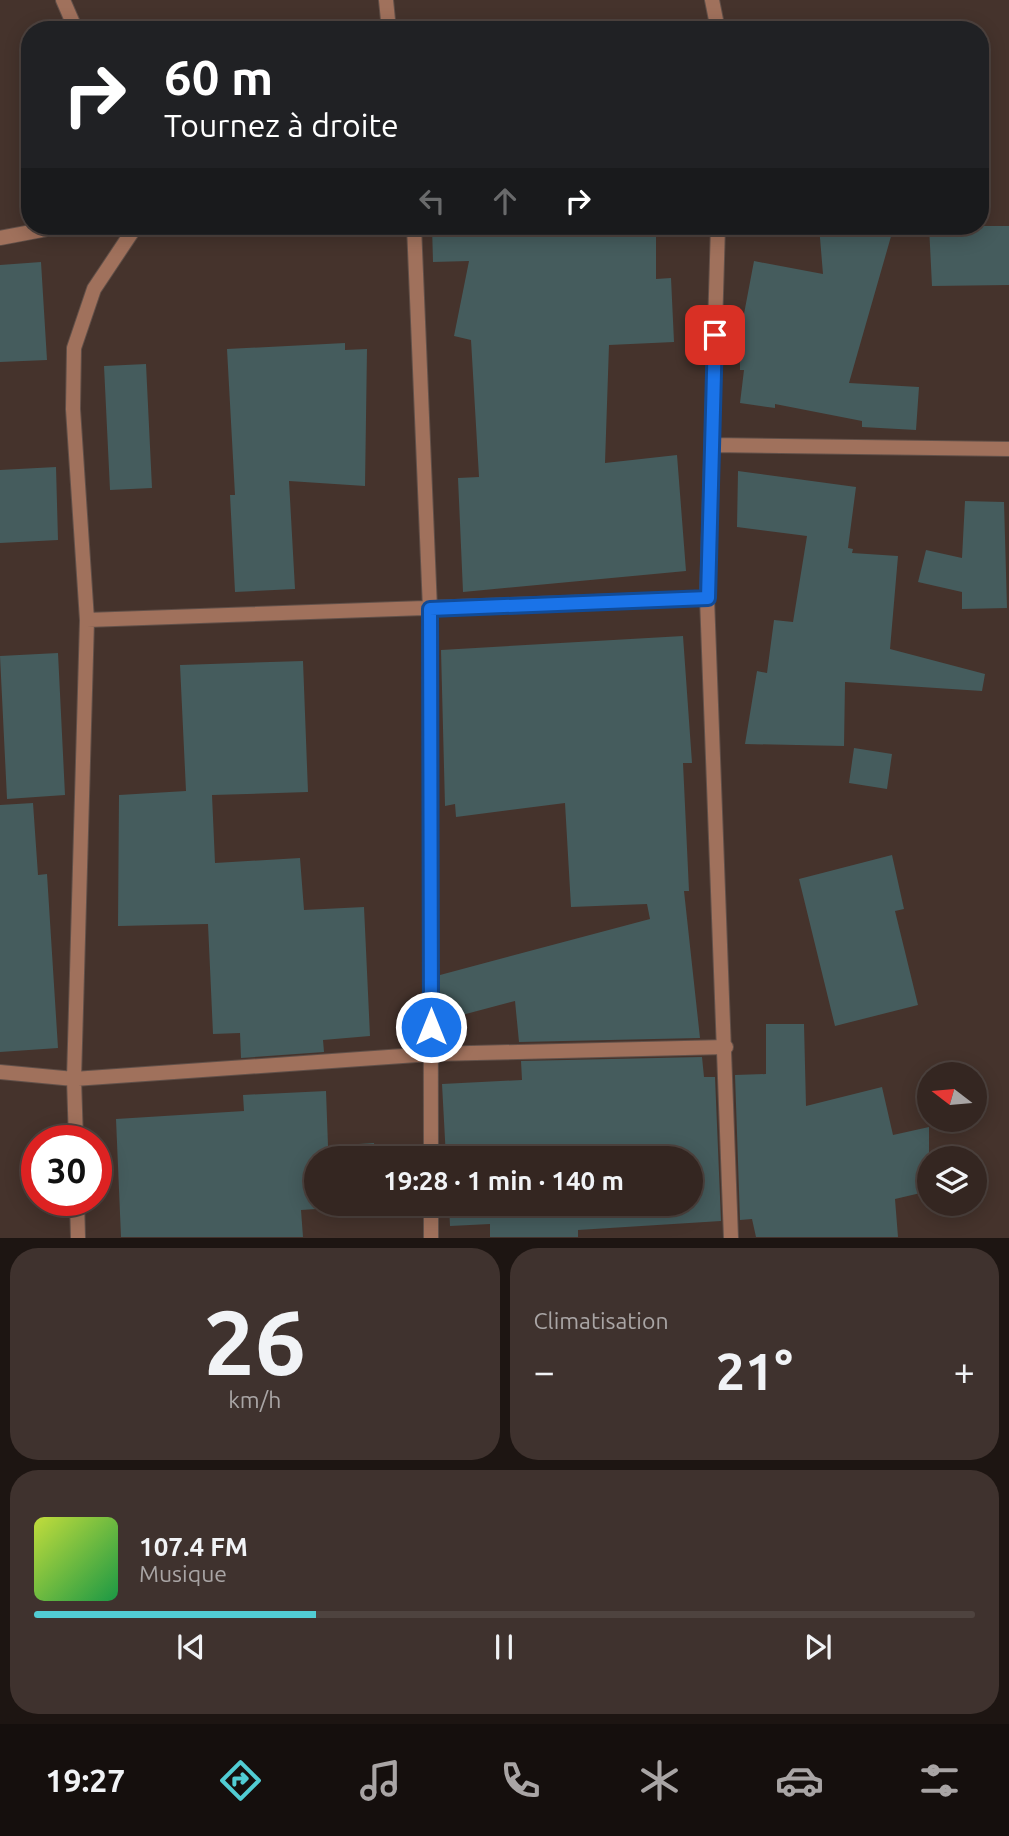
<!DOCTYPE html>
<html lang="fr">
<head>
<meta charset="utf-8">
<style>
  :root { --surface:#342621; --page:#3f322e; --text:#f1f3f6; --muted:#a9a5a5; --line:#4e433f; --accent:#51ccd3 }
  body { margin:0; font-family:Ubuntu,sans-serif; background:var(--page); color:var(--text); height:100vh; display:flex; flex-direction:column; font-size:26px; white-space:nowrap }
  * { box-sizing:border-box; margin:0 }
  p { font-size:23px; color:var(--muted) }
  .icon { flex:none; width:38px; height:38px; fill:none; stroke:currentColor; stroke-width:2; stroke-linecap:round; stroke-linejoin:round }
  .map { position:relative; height:1238px; overflow:hidden }
  .drawer { display:flex; flex-direction:column; gap:10px; padding:10px; background:#1d1512; flex:1 }
  .drawer>* { flex:none }
  .banner { position:absolute; left:21px; top:21px; width:968px; height:214px; border-radius:28px; box-shadow:0 4px 18px #0003,0 0 0 2px var(--line); background:#202124; color:#fff; overflow:hidden }
  .needle { width:46px; rotate:286deg }
  .controls { position:absolute; left:917px; top:1062px; display:grid; gap:14px }
  .controls a { display:grid; place-items:center; width:70px; height:70px; border-radius:50%; background:var(--surface); box-shadow:0 4px 18px #0003,0 0 0 2px var(--line); font-size:35px }
  .speed { position:absolute; left:21px; top:1125px; display:flex; gap:14px; font-size:35px; font-weight:700; text-align:center }
  .speed>* { display:grid; place-content:center; width:91px; height:91px; border-radius:50%; background:var(--surface); box-shadow:0 4px 18px #0003,0 0 0 2px var(--line); line-height:1 }
  .speed .limit { border:10px solid #d22; background:#fff; color:#111 }
  .pin { position:absolute; display:grid; place-items:center; width:60px; height:60px; color:#fff; margin:-30px; border-radius:14px; box-shadow:0 4px 10px #0006 }
  .me { position:absolute; width:77px; margin:-38px; rotate:0deg; stroke-linejoin:round; filter:drop-shadow(0 0 5px #0008) }
  .turn { display:flex; align-items:center; gap:24px; height:147px; padding:0 28px; font-size:32px }
  .turn .icon { width:91px; height:91px; stroke-width:2.5 }
  .turn b { display:block; font-size:49px; line-height:60px }
  .lanes { display:flex; align-items:center; height:66px; padding:0 28px; background:#0003; justify-content:center; gap:35px; direction:ltr }
  .lanes .off { opacity:.35 }
  .big { font-size:52px; font-weight:700; line-height:1.1 }
  .drawer .card { flex:1; display:flex; flex-direction:column; justify-content:center; gap:10px; min-width:0; padding:0 24px; border-radius:28px; background:var(--page) }
  .drawer .dial { align-items:center; gap:0 }
  .dial b { font-size:91px; line-height:1 }
  .song { display:flex; align-items:center; gap:21px }
  .cover { width:84px; height:84px; border-radius:10px; background:linear-gradient(135deg,hsl(70 70% 55%),hsl(140 70% 35%)) }
  .played { height:7px; border-radius:4px; background:linear-gradient(90deg,var(--accent) 30%,var(--line) 30%) }
  .keys { display:flex; justify-content:space-around; direction:ltr }
  .heat { display:flex; justify-content:space-between; align-items:center; font-size:38px; direction:ltr }
  .drawer .tiles { flex:1; display:grid; gap:10px; grid-template-columns:1fr 1fr }
  .card:last-child { grid-column:span 2 }
  .trip { position:absolute; left:304px; top:1146px; width:399px; height:70px; border-radius:35px; background:var(--surface); box-shadow:0 4px 18px #0003,0 0 0 2px var(--line); font-weight:700; line-height:70px; text-align:center }
  .tab-bar { display:flex; height:112px; justify-content:space-around; align-items:center; background:#150f0d; color:var(--muted) }
  .tab-bar .icon { width:49px; height:49px }
  .tab-bar .selected { color:var(--accent) }
  .tab-bar b { font-size:32px; color:var(--text) }
  .map>svg:first-child { display:block }
</style>
</head>
<body>
<div class="map">
<svg width="1009" height="1238" viewBox="0 0 1009 1238">
  <rect width="100%" height="100%" fill="#45332c"/>
  <path fill="#455c5d" d="M432 226H656V279L671 278 674 342 609 345 605 463 677 455 686 571 463 592 458 478 479 477 471 340 454 336 469 261 433 262Z
    M819 226H894L849 383 919 387 916 430 862 427V421L775 404V408L740 403 744 370H740V335L754 261 823 274Z
    M929 226H1009V285L932 286Z
    M41 262 47 360 0 362V265Z
    M345 343V350L367 349 365 486 289 481 295 589 235 592 230 495H235L227 349Z
    M146 364 152 488 110 490 104 366Z
    M56 467 58 540 0 543V470Z
    M738 471 856 487 848 548 853 549 852 553 898 556 890 649 985 674 982 691 845 682 844 746 745 744 757 671 767 673 774 620 793 622 807 536 737 527Z
    M965 501 1004 502 1007 608 962 609V592L918 582 926 550 962 558Z
    M683 636 692 763H683L689 891H684L700 1038 519 1042 515 1001 447 1019 440 994V975L650 919 647 904 571 907 565 803 456 817 455 804 445 806 441 650Z
    M58 653 65 795 7 799 0 656Z
    M303 661 308 792 212 795 215 863 300 858 304 910 364 907 370 1036 323 1040 324 1052 241 1058 240 1033 213 1034 208 924 118 926 119 795 186 791 180 665Z
    M854 748 892 754 887 789 849 783Z
    M33 803 38 875 47 874 58 1048 0 1052V805Z
    M892 855 904 909 895 911 918 1005 835 1026 799 879Z
    M766 1024H804L806 1106 882 1087 893 1135 929 1127V1191L895 1199 898 1237H756L752 1219 740 1220 735 1075 766 1074Z
    M702 1057 704 1077H715L721 1221 578 1230V1237H490V1224L450 1226 449 1204H691V1158H446L442 1084 522 1080 521 1061Z
    M326 1091 328 1146 374 1143 375 1158H317V1204L377 1205 301 1210 303 1237H121L116 1119 244 1111 243 1095Z"/>
  <g fill="none" stroke-linecap="round" stroke-linejoin="round">
    <g stroke="#615049" stroke-width="16">
      <path id="minor" d="M63 0 76 30
        M386 0 389 30
        M712 0 718 30
        M414 226 430 609 431 1158
        M718 226 707 598 731 1238
        M0 238 63 226
        M712 445 1009 449
        M87 620 707 598
        M0 1072 74 1079 431 1054 726 1047
        M76 1141 74 1079 87 620 73 409 74 348 94 289 136 226
        M77 1200 78 1238
        M431 1204V1238"/>
    </g>
    <use href="#minor" stroke="#a0715c" stroke-width="14"/>
  </g>
  <g fill="none" stroke-linecap="round" stroke-linejoin="round">
    <g stroke="#114b97" stroke-width="18">
      <path id="route" d="M431 1027 430 609 708 598 715 335"/>
    </g>
    <use href="#route" stroke="#1a73e8" stroke-width="12"/>
  </g>
</svg>
<div class="controls">
<a><svg class="needle" viewBox="-14 -14 28 28"><path d="M0-13l5 13h-10z" fill="#e53935"/><path d="M0 13l5-13h-10z" fill="#a9a5a5"/></svg></a>
<a><svg class="icon" aria-label="layers" viewBox="0 0 24 24"><path d="M12 4l9 5-9 5-9-5zM3 14l9 5 9-5"/></svg></a>
</div>
<div class="speed"><div class="limit">30</div></div>
<div class="pin" style="left:715px;top:335px;background:#d93025"><svg class="icon" aria-label="arrive" viewBox="0 0 24 24"><path d="M6 21V4h12l-3 4 3 4H6"/></svg></div>
<svg class="me" style="left:431px;top:1027px" viewBox="-20 -20 40 40"><circle r="17" fill="#1a73e8" stroke="#fff" stroke-width="3"/><path d="M0-11L8 9 0 5-8 9z" fill="#fff"/></svg>
<div class="trip">19:28 · 1 min · 140 m</div>
<div class="banner">
<div class="turn"><svg class="icon" aria-label="right" viewBox="0 0 24 24"><path d="M7 20v-9h11M14 6l5 5-5 5"/></svg><div><b>60 m</b>Tournez à droite</div></div>
<div class="lanes"><svg class="icon off" aria-label="left" viewBox="0 0 24 24"><path d="M17 20v-9H6M10 6l-5 5 5 5"/></svg><svg class="icon off" aria-label="ahead" viewBox="0 0 24 24"><path d="M12 20V5M6 11l6-6 6 6"/></svg><svg class="icon" aria-label="right" viewBox="0 0 24 24"><path d="M7 20v-9h11M14 6l5 5-5 5"/></svg></div>
</div>
</div>
<section class="drawer">
<div class="tiles">
<div class="card dial"><b>26</b><p>km/h</p></div>
<div class="card"><p>Climatisation</p>
<div class="heat"><a>−</a><b class="big">21°</b><a>+</a></div>
</div>
<div class="card">
<div class="song"><i class="cover"></i><div><b>107.4 FM</b><p>Musique</p></div></div>
<div class="played"></div>
<div class="keys"><svg class="icon" aria-label="previous" viewBox="0 0 24 24"><path d="M18 5L8 12l10 7zM5 5v14"/></svg><svg class="icon" aria-label="pause" viewBox="0 0 24 24"><path d="M8 5v14M16 5v14"/></svg><svg class="icon" aria-label="next" viewBox="0 0 24 24"><path d="M6 5l10 7-10 7zM19 5v14"/></svg></div>
</div>
</div>
</section>
<nav class="tab-bar">
<b>19:27</b>
<svg class="icon selected" aria-label="directions" viewBox="0 0 24 24"><path d="M12 3l9 9-9 9-9-9zM9 14v-3h6M13 9l2 2-2 2"/></svg>
<svg class="icon" aria-label="music" viewBox="0 0 24 24"><path d="M9 18V5l10-2v13"/><circle cx="6" cy="18" r="3"/><circle cx="16" cy="16" r="3"/></svg>
<svg class="icon" aria-label="phone" viewBox="0 0 24 24"><path d="M5 4h4l2 5-3 2q2 4 5 5l2-3 5 2v4C11 20 4 13 5 4z"/></svg>
<svg class="icon" aria-label="climate" viewBox="0 0 24 24"><path d="M12 3v18M4 7l16 10M4 17L20 7"/></svg>
<svg class="icon" aria-label="car" viewBox="0 0 24 24"><path d="M5 17H2v-5l4-1 3-4h7l3 4 3 1v5h-3M9 17h6M6 11h13"/><circle cx="7" cy="17" r="2"/><circle cx="17" cy="17" r="2"/></svg>
<svg class="icon" aria-label="filters" viewBox="0 0 24 24"><path d="M4 7h16M4 17h16"/><circle cx="9" cy="7" r="2"/><circle cx="15" cy="17" r="2"/></svg>
</nav>
</body>
</html>
